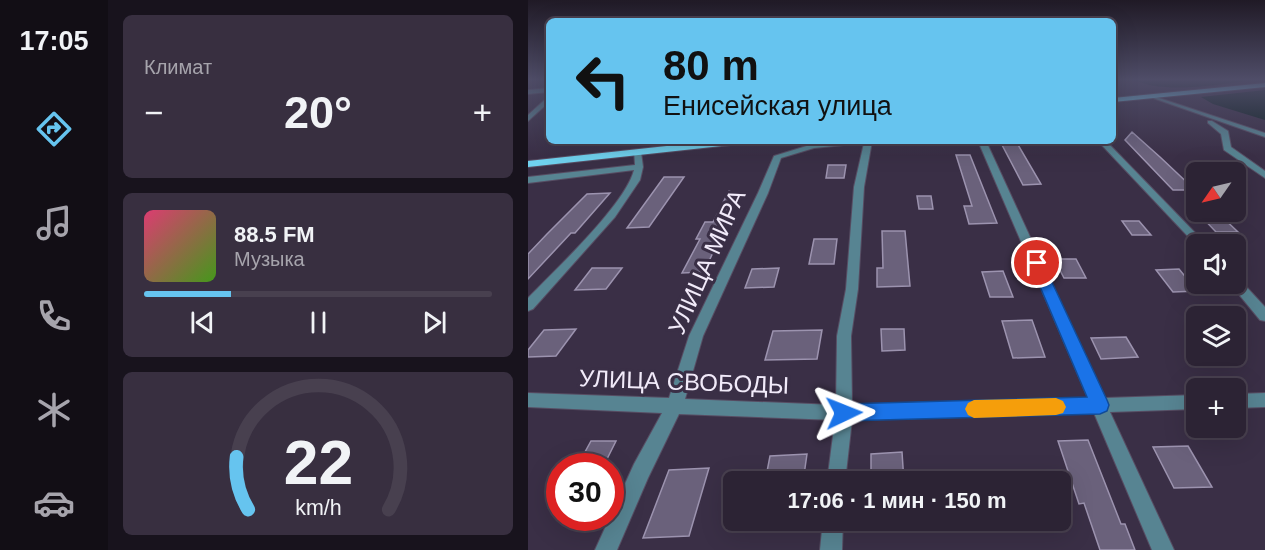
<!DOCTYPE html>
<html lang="ru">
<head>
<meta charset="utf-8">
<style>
  :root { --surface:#2c2334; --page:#382f40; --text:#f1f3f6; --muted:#a6a4ac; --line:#48404f; --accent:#66c4ef }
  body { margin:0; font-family:Arial,sans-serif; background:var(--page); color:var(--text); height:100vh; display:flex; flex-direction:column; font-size:22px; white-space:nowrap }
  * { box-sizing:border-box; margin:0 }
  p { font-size:20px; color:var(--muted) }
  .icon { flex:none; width:33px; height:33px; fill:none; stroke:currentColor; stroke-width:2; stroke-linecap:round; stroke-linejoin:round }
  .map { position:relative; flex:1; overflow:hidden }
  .sheet { display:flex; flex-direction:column; gap:15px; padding:15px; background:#18131d; width:420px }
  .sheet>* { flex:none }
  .banner { position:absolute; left:18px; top:18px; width:570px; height:126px; border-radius:9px; box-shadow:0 6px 24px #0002,0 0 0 2px var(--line); background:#66c4ef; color:#111; overflow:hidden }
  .needle { width:39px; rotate:236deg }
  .tools { position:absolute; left:658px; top:162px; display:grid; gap:12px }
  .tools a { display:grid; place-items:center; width:60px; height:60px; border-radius:9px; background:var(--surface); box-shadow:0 6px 24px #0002,0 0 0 2px var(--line); font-size:30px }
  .speed { position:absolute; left:18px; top:453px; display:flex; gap:12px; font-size:30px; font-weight:700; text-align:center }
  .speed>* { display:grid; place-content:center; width:78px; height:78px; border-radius:50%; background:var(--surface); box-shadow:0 6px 24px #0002,0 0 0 2px var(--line); line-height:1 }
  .speed .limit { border:9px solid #d22; background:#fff; color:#111 }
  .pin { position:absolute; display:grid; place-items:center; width:51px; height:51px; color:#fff; margin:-26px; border:3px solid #fff; border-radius:50%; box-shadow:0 2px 6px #0007 }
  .me { position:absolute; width:66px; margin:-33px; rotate:88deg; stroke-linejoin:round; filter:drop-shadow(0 0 4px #0008) }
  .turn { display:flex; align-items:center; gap:21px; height:126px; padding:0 18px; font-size:27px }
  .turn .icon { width:78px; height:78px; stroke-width:2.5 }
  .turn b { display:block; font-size:42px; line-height:51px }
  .big { font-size:45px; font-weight:600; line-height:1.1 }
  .sheet .card { flex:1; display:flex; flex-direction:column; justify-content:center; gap:9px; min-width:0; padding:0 21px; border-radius:9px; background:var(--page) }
  .sheet .dial { align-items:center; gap:0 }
  .dial svg { height:156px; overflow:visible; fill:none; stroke:var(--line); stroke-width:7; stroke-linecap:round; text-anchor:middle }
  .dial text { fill:var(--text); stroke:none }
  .song { display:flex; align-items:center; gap:18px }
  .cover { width:72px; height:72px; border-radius:9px; background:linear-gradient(135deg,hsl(340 70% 55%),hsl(100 70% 35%)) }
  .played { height:6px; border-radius:3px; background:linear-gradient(90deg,var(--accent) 25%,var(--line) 25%) }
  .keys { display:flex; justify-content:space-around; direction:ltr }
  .heat { display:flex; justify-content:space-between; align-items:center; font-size:33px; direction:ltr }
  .trip { position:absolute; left:195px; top:471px; width:348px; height:60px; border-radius:9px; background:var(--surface); box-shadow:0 6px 24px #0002,0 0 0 2px var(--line); font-weight:600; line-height:60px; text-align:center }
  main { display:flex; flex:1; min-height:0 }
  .dock { display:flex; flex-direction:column; width:108px; justify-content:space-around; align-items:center; background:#120e15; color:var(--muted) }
  .dock .icon { width:42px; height:42px }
  .dock .selected { color:var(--accent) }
  .dock b { font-size:27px; color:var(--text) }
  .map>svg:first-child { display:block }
</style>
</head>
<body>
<main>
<nav class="dock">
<b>17:05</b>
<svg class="icon selected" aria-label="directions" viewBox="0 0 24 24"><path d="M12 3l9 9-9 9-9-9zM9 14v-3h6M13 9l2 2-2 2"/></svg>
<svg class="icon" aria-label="music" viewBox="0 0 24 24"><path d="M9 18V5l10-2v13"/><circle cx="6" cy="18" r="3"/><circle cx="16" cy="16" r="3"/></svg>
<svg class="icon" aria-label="phone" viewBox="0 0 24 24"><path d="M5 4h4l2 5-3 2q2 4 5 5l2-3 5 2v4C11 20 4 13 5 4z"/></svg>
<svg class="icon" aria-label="climate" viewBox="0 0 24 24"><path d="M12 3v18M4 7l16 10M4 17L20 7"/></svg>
<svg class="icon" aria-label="car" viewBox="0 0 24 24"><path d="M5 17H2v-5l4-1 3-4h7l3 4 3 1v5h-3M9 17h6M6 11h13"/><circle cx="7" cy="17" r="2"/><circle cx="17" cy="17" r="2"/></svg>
</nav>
<section class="sheet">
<div class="card"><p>Климат</p>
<div class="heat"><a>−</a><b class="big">20°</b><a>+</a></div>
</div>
<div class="card">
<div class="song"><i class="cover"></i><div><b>88.5 FM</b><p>Музыка</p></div></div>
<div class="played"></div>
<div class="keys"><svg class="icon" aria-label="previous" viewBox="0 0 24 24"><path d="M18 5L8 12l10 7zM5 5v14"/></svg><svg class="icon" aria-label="pause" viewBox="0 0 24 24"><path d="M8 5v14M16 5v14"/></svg><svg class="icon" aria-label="next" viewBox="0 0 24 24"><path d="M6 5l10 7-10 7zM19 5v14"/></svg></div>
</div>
<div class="card dial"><svg viewBox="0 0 100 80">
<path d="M14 69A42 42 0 1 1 86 69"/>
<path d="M14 69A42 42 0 0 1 8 42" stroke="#66c4ef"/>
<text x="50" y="56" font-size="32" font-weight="700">22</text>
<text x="50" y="72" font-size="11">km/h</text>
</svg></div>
</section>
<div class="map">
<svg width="737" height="550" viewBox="0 0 737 550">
  <rect width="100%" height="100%" fill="#3a2f46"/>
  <path fill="#102224" d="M605 79H733C698 83 636 96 605 79Z
    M737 90V120L685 104 673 97Z"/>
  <path fill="#6a617b" stroke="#9c93af" stroke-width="1.5" d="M604 132 632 157 667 190H645L597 140Z
    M473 143H489L513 184 495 185Z
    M428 155H442L469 223 441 224 436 206H444Z
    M300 165H318L316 178H298Z
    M136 177H156L121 227 99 228Z
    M201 191 211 196 176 272 154 273 172 239H168L177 222H185Z
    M82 193 47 233H43L0 279V254L19 234 59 194Z
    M389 196H403L405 209H391Z
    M671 214H691L710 232H688Z
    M594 221H611L623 235H604Z
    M354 231H377L382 286 349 287V268H355Z
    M286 239H309L306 264H281Z
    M526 259H548L558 278H536Z
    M64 268H94L78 289 47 290Z
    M251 268 246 287 217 288 224 269Z
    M651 269 669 291 645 292 628 270Z
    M475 271 485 297H462L454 272Z
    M504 320 517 357 485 358 474 321Z
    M48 329 28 356 0 357V350L16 330Z
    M353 329H376L377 350 354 351Z
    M294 330 289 359 237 360 245 331Z
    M598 337 610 357 573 359 563 338Z
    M560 440 593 524H597L607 550H572L556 503 551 504 530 441Z
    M63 441H88L77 463H51Z
    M660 446 684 487 646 488 625 447Z
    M374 452 376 482H343V454Z
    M279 454 275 482H237L242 456Z
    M181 468 161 536 115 538 141 470Z"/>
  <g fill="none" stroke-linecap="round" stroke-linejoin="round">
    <g stroke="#574d63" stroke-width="2">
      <path id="minor" d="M21 88V92L0 94V90Z
        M622 95 737 133V137L622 97Z
        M21 96V102L0 121V115Z
        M680 121H684L700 131 703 147 737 171V178L696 150 693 134 680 123Z
        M312 141H344L336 187 330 289 323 336 324 405 560 398 450 141H458L576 398 669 395V409L582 412 646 550H624L566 413 324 420 317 482H299L307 420 151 414 120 478 89 550H67L106 464 134 413 0 407V393L141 398 161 336 230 193 246 156 285 144ZM336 143 326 187 318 289 309 336 308 405 157 399 175 336 240 193 253 158 286 148Z
        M570 141H578L678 244H669V246Z
        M106 150 113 152 115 167 112 180 87 217 5 309 0 311V298C27 270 97 205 106 170L0 183V177L107 165Z
        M708 279 712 280 737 307V321L732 320 704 286 702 284H708Z
        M737 393V407L708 408V394Z
        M295 520H315L314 550H292Z"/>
    </g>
    <g stroke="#574d63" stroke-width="2">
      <path id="primary" d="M737 83V87L585 102V98Z
        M185 141H217L212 144 0 167V161Z"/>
    </g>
    <use href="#minor" fill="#578492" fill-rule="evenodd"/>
    <use href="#primary" fill="#70d2ef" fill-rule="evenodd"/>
  </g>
  <linearGradient id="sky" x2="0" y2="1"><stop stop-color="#201a26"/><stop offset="0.51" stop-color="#4f4d68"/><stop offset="1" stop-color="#4f4d68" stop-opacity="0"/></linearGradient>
  <rect width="737" height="156" fill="url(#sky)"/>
  <path fill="#1a73e8" stroke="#114b97" stroke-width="1.5" d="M509 259 515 263 579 400 581 405 579 411 572 414 316 421 310 419 307 413 310 407 316 404 559 397 502 263Z"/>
  <path fill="#f59e0b" d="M528 398 535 401 538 407 535 413 528 415 446 418 440 415 437 409 440 403 446 400Z"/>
  <g text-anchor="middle" stroke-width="6" stroke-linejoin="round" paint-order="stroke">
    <g font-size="24" fill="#f1eaf9" stroke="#3a2f46">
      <text transform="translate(179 262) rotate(-66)" y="8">УЛИЦА МИРА</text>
      <text transform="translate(156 382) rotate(2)" y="8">УЛИЦА СВОБОДЫ</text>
    </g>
  </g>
</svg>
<div class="tools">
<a><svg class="needle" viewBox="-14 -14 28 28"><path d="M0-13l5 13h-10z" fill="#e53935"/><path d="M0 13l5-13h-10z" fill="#a6a4ac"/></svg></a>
<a><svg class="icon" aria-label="sound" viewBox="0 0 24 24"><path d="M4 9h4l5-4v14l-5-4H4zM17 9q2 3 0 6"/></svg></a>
<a><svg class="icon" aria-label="layers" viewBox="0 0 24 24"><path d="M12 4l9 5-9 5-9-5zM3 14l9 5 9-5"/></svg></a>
<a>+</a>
</div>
<div class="speed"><div class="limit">30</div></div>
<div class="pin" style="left:509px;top:263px;background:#d93025"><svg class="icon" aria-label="arrive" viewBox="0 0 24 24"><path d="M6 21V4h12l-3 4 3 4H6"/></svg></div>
<svg class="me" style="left:316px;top:413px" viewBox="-20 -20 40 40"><path d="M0-17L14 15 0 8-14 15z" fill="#1a73e8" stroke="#fff" stroke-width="4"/></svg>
<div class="trip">17:06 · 1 мин · 150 m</div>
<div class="banner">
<div class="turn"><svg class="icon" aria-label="left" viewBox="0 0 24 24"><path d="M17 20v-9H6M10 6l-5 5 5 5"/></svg><div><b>80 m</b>Енисейская улица</div></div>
</div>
</div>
</main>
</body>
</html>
